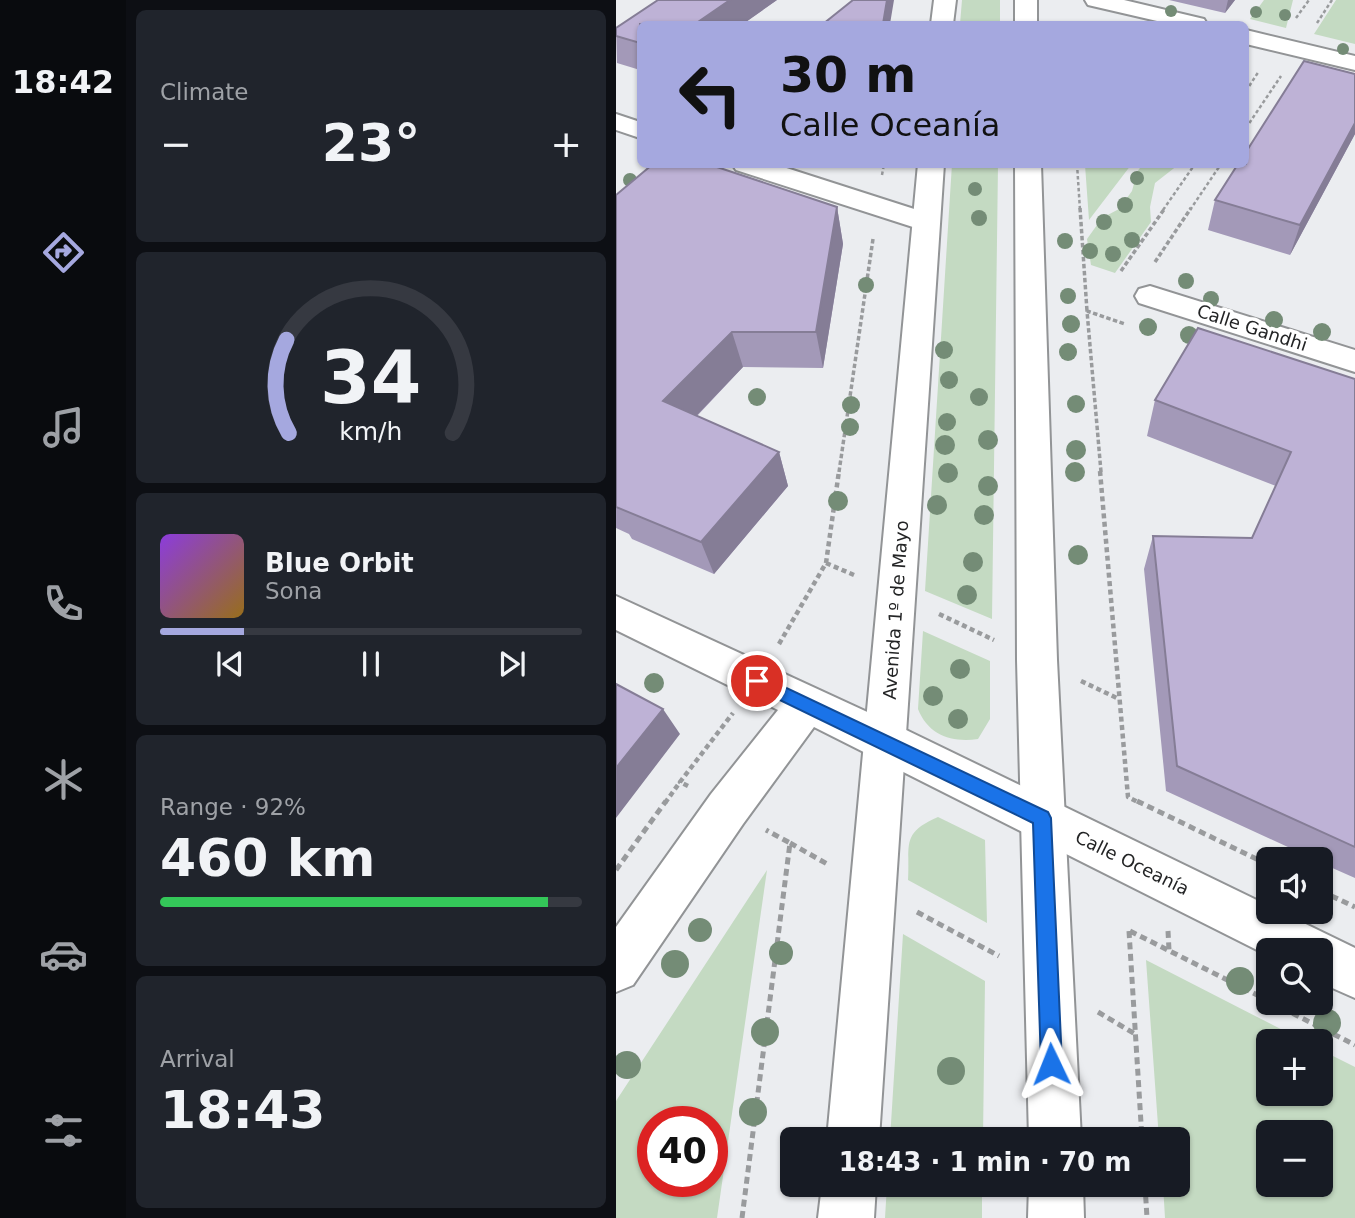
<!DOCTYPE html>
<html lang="en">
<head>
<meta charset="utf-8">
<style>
  :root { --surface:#171b24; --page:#20242c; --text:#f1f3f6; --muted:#9ea1a6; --line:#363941; --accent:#a5a8df }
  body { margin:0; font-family:"DejaVu Sans",sans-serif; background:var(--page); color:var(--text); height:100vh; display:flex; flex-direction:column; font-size:26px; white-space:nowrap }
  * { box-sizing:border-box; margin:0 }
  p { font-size:23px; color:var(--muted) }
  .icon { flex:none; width:38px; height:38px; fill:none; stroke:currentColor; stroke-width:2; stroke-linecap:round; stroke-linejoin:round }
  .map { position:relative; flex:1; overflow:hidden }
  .drawer { display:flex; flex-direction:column; gap:10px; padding:10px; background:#0d0f14; width:490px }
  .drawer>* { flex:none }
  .hud { position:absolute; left:21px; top:21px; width:612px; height:147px; border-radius:10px; box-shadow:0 2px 5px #0004; background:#a5a8df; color:#111; overflow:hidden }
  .controls { position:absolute; left:640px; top:847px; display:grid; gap:14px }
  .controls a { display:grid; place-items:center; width:77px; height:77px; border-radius:10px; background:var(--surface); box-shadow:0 2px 5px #0004; font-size:35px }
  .speed { position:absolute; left:21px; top:1106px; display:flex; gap:14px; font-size:35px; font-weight:700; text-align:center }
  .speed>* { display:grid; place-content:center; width:91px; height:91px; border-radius:50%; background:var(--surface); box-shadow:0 2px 5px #0004; line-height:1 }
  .speed .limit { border:10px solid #d22; background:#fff; color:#111 }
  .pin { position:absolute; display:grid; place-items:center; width:60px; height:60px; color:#fff; margin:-30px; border:4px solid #fff; border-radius:50%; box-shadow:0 2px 7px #0007 }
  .me { position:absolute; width:77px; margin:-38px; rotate:358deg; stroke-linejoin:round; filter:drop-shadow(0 0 5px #0008) }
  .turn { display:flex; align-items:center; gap:24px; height:147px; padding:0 28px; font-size:32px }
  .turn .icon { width:91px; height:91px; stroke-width:2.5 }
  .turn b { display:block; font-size:49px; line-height:60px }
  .big { font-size:52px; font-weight:700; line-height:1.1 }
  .drawer .card { flex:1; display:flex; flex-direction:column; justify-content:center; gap:10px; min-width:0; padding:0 24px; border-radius:10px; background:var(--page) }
  .drawer .dial { align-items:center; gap:0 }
  .dial svg { height:182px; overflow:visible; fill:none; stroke:var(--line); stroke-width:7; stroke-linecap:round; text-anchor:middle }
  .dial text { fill:var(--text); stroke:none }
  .song { display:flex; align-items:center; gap:21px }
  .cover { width:84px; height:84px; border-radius:10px; background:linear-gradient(135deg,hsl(270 70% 55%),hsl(40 70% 35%)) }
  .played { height:7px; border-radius:4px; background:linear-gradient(90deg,var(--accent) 20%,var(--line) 20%) }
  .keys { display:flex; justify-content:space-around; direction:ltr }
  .heat { display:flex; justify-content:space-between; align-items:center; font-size:38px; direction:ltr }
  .charge { height:10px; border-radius:5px; background:linear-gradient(90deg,#34c759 92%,var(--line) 0) }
  .trip { position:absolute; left:164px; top:1127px; width:410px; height:70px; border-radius:10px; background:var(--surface); box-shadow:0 2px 5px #0004; font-weight:700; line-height:70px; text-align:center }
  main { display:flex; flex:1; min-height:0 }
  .dock { display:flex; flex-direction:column; width:126px; justify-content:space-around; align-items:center; background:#090b0e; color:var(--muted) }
  .dock .icon { width:49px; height:49px }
  .dock .active { color:var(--accent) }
  .dock b { font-size:32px; color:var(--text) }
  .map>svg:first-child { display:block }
</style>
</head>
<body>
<main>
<nav class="dock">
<b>18:42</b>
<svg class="icon active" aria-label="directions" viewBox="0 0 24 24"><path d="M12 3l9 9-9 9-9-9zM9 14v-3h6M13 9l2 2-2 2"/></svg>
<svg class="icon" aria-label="music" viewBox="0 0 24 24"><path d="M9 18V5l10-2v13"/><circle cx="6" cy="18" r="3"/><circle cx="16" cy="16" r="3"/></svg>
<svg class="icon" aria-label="phone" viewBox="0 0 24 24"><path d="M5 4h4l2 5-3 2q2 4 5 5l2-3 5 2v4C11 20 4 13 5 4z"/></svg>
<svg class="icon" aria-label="climate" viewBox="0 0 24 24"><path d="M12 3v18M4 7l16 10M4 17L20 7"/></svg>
<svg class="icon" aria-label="car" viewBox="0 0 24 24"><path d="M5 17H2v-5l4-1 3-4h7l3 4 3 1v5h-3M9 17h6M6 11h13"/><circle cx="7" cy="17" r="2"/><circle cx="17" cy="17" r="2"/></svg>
<svg class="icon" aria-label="filters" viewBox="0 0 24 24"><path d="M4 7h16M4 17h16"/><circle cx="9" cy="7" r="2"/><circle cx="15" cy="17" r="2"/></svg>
</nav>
<section class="drawer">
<div class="card"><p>Climate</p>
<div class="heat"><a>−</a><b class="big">23°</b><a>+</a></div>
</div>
<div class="card dial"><svg viewBox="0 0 100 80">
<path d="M14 69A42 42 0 1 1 86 69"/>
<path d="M14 69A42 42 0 0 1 13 28" stroke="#a5a8df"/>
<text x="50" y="56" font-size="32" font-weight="700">34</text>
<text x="50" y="72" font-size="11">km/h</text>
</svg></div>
<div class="card">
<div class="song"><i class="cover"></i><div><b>Blue Orbit</b><p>Sona</p></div></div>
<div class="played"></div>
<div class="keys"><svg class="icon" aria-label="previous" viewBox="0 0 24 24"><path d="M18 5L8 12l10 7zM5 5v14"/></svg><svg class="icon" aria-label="pause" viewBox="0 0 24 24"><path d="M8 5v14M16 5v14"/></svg><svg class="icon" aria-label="next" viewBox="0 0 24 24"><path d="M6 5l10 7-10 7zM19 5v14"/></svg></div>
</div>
<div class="card"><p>Range · 92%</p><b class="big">460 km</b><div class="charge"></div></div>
<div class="card"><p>Arrival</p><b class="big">18:43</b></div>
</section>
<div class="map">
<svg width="739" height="1218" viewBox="0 0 739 1218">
  <rect width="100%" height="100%" fill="#ebedf0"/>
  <path fill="#c4dac2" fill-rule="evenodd" d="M346 0H384V24H344Z
    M648 0H677L670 28 634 19Z
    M720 0H739V44L698 34Z
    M336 164 382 165 376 619 309 591Z
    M469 165H515L473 220Z
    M526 165H562L539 183 534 207 535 222 499 273 475 265 471 239 486 218 503 209 516 191 521 172Z
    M307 631 374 661V719L362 739C336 743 312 735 302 709Z
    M322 817 369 840 371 923 292 880C294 844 285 833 322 817Z
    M151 870 101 1218H0V1101ZM37 1122H96V1181H37Z
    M287 934 369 981 367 1139H274Z
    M530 960 688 1041H653V1094H705V1050L739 1067V1218H549L547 1185H562V1139H543ZM653 1132H705V1185H653Z
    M271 1185H366V1218H269Z"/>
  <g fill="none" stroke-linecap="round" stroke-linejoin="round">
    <g stroke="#929496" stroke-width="4">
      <path id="street" d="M469 0H508L588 19 591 24H554L472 5Z
        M630 30 739 56V70L630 44Z
        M0 114 24 122V138L0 130Z
        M116 164H158L320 216 324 222 320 228 310 231 300 228 120 170Z
        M534 286 739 350V372L523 303 519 296 523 289Z
        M0 596 286 728 653 906V912H665L739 948V998L705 983V950H653V956L198 727 127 824 17 985 0 992V927L95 794 162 710 0 630Z"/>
    </g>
    <g stroke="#929496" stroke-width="4">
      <path id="secondary" d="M318 0H340L337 24H315Z
        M399 0H421V24H399Z
        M302 164H328L263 1139H211Z
        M399 164H425L441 660 465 1139H413L401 660Z
        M206 1185H260L258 1218H202Z
        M413 1185H467L468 1218H412Z"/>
    </g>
    <path stroke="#999b9d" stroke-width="2.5" stroke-dasharray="3.5 2.5" stroke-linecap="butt" d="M680 18 693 0
      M701 23 716 0
      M630 91 643 71
      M630 128 665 76
      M461 164 464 210
      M266 175 268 164
      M547 210 579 164
      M574 210 605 164"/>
    <path stroke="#999b9d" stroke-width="3.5" stroke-dasharray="4.5 2.5" stroke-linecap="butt" d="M464 208 471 311
      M539 262 575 208
      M505 271 549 208
      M223 472 257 239
      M485 472 471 311 509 324"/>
    <path stroke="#999b9d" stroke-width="4.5" stroke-dasharray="5 3.5" stroke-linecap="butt" d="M484 471 512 797 524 803
      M210 563 238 575
      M323 614 378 640
      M163 644 210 563 223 471
      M465 681 503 699
      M72 786 64 782 117 713
      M49 803 64 782"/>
    <path stroke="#999b9d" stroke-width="5" stroke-dasharray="7 4.5" stroke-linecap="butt" d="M521 801 653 865
      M174 843 213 865
      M0 870 50 801
      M705 891 739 907
      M301 912 383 956
      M513 931 526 1139
      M514 931 653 1001
      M552 931 553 950
      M656 1003 739 1045
      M482 1012 519 1034
      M529 1185 531 1218
      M126 1218 174 843 150 830"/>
    <use href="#street" fill="#fff" fill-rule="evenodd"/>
    <use href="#secondary" fill="#fff" fill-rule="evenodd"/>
  </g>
  <g fill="#748c76">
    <circle cx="555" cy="11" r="6"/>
    <circle cx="640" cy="12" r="6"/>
    <circle cx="669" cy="15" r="6"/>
    <circle cx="727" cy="49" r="6"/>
    <circle cx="521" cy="178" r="7"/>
    <circle cx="14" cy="180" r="7"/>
    <circle cx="359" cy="189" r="7"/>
    <circle cx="509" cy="205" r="8"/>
    <circle cx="363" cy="218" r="8"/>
    <circle cx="488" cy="222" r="8"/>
    <circle cx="516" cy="240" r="8"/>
    <circle cx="449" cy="241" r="8"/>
    <circle cx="474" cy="251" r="8"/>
    <circle cx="497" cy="254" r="8"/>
    <circle cx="570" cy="281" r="8"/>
    <circle cx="250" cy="285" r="8"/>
    <circle cx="452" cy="296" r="8"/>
    <circle cx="595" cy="299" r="8"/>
    <circle cx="658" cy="320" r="9"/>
    <circle cx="455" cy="324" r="9"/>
    <circle cx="532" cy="327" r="9"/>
    <circle cx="706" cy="332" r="9"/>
    <circle cx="573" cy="335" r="9"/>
    <circle cx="328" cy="350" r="9"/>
    <circle cx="452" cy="352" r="9"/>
    <circle cx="333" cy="380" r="9"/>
    <circle cx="141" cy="397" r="9"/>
    <circle cx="363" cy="397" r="9"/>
    <circle cx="460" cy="404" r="9"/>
    <circle cx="235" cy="405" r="9"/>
    <circle cx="331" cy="422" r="9"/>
    <circle cx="234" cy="427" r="9"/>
    <circle cx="372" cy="440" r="10"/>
    <circle cx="329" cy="445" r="10"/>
    <circle cx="460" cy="450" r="10"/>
    <circle cx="459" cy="472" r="10"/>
    <circle cx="332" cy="473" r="10"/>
    <circle cx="372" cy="486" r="10"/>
    <circle cx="222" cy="501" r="10"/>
    <circle cx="321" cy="505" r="10"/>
    <circle cx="368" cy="515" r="10"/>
    <circle cx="462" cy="555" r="10"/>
    <circle cx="357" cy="562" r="10"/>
    <circle cx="351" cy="595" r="10"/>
    <circle cx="344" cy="669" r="10"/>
    <circle cx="38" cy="683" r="10"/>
    <circle cx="317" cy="696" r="10"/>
    <circle cx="342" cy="719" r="10"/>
    <circle cx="84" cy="930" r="12"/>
    <circle cx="165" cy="953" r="12"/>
    <circle cx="59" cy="964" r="14"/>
    <circle cx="624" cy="981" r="14"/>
    <circle cx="711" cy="1023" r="14"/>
    <circle cx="149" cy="1032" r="14"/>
    <circle cx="11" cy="1065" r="14"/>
    <circle cx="335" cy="1071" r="14"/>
    <circle cx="137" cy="1112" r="14"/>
  </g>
  <path fill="#a399b8" d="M161 0 127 24H24V70L1 63 0 28Z
    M553 0H619L609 13Z
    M739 74V134L674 255 592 230 599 200Z
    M0 195 221 207 227 244 207 368 127 367 81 416 163 452 172 486 98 574 16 539 13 534 0 528Z
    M739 379V878L705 863V859H698L550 791 528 569 537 536 636 538 660 486 531 436 539 400Z"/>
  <path fill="#857d96" d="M114 0H161L127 24H79Z
    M271 0H278L274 24H267Z
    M612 0H619L609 13Z
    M739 123V134L674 255 684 225Z
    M221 207 227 244 207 368 200 332Z
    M116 332 127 367 61 436 47 401Z
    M163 452 172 486 98 574 85 542Z
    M47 709 64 734 0 818V768Z"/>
  <path fill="#beb2d6" stroke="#857d96" stroke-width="2" d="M42 0H114L79 24H24V43L0 36V28Z
    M237 0H271L267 24H207Z
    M688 61 739 74V123L684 225 599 200 622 164H630V152Z
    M37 164H92L221 207 200 332H116L47 401 163 452 85 542 0 507V195Z
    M582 328 739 379V847L561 766 537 536 636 538 675 452 539 400Z
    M0 684 47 709 0 768Z"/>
  <path fill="#1a73e8" stroke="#114b97" stroke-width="2" d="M141 674 432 812 435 818 446 1064 443 1071 435 1075 428 1071 425 1064 417 823 135 686 133 681 135 676Z"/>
  <g text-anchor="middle" stroke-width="7" stroke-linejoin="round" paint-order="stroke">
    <g font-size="18" fill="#232425" stroke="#fff">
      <text transform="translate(636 328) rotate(18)" y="6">Calle Gandhi</text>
      <text transform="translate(280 610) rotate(-86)" y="6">Avenida 1º de Mayo</text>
      <text transform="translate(516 863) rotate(26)" y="6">Calle Oceanía</text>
    </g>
  </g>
</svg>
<div class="controls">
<a><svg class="icon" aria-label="sound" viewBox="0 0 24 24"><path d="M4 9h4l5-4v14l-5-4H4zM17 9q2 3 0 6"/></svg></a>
<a><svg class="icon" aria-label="search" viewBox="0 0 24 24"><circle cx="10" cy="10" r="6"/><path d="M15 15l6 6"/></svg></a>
<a>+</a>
<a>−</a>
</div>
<div class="speed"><div class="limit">40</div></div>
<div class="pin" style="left:141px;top:681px;background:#d93025"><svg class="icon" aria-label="arrive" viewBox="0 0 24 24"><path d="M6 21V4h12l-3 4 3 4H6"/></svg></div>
<svg class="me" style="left:435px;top:1064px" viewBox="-20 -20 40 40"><path d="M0-17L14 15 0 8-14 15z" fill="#1a73e8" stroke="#fff" stroke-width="4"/></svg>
<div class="trip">18:43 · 1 min · 70 m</div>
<div class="hud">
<div class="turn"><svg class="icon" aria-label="left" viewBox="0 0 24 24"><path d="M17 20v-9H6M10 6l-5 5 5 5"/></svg><div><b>30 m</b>Calle Oceanía</div></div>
</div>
</div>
</main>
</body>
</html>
